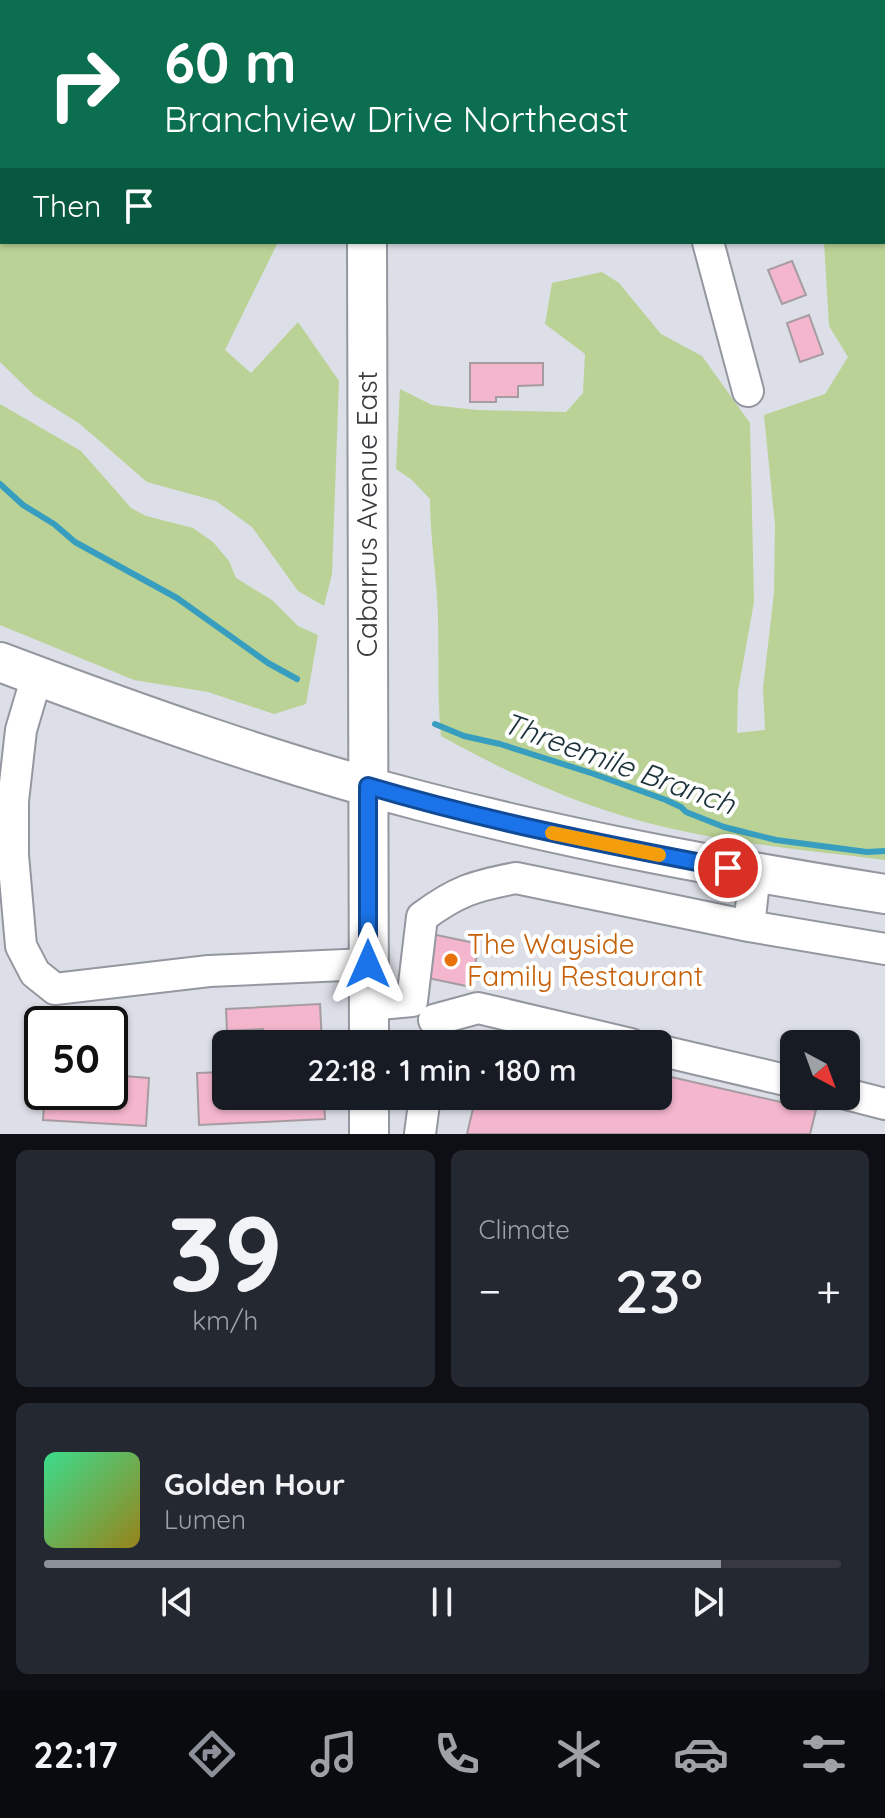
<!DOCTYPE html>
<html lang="en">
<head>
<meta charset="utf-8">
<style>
  :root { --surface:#171b24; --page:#242831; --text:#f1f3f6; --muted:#9ea1a6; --line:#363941; --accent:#8c9099 }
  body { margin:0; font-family:Quicksand,sans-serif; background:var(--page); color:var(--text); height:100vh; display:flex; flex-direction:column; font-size:30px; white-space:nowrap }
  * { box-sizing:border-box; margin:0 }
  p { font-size:26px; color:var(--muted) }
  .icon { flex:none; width:44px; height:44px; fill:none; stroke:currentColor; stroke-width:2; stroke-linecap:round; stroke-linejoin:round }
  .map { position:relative; height:1134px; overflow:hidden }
  .sheet { display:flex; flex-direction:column; gap:16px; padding:16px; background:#0d0f14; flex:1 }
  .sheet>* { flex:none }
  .banner { position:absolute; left:0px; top:0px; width:886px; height:244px; box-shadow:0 2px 6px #0004; background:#0b6e4f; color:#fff; overflow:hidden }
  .needle { width:52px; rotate:139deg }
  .tools { position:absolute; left:780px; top:1030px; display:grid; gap:16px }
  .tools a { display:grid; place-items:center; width:80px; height:80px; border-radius:12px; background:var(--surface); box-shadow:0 2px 6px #0004; font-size:40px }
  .speed { position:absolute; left:24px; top:1006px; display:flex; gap:16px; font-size:40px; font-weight:700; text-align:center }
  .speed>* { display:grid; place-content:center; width:104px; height:104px; border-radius:50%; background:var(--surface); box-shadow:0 2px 6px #0004; line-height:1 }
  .speed .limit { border:4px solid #111; border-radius:12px; background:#fff; color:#111 }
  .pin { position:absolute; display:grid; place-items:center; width:68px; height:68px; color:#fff; margin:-34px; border:4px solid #fff; border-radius:50%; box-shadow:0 2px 8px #0007 }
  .me { position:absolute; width:88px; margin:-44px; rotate:0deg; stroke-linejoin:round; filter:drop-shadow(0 0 6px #0008) }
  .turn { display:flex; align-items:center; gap:28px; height:168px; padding:0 32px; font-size:36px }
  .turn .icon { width:104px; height:104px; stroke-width:2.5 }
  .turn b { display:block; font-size:56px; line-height:68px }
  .then { display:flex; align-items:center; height:76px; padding:0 32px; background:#0003; gap:16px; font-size:30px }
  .big { font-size:60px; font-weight:600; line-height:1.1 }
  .sheet .widget { flex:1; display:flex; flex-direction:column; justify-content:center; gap:12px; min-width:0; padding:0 28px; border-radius:12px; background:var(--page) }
  .sheet .dial { align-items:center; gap:0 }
  .dial b { font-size:104px; line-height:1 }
  .song { display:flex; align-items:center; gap:24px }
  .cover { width:96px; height:96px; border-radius:12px; background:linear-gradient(135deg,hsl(150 70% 55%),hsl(50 70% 35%)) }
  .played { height:8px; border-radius:4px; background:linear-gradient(90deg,var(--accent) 85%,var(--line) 85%) }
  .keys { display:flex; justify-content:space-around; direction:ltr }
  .heat { display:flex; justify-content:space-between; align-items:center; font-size:44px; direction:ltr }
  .sheet .tiles { flex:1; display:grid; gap:16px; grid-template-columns:1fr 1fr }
  .widget:last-child { grid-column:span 2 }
  .trip { position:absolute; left:212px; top:1030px; width:460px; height:80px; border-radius:12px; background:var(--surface); box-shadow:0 2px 6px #0004; font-weight:600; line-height:80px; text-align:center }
  .dock { display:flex; height:128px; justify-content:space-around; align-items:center; background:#090b0e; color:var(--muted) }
  .dock .icon { width:56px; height:56px }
  .dock .selected { color:var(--accent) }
  .dock b { font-size:36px; color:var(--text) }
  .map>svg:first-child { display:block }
</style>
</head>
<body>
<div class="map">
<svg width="885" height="1134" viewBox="0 0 885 1134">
  <rect width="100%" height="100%" fill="#dcdfe7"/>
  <path fill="#bad295" d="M0 0H54L2 2 0 91Z
    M736 0H885V860C805 850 715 842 637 820 568 801 504 771 441 736 437 696 439 657 438 617 437 578 430 538 430 499L412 480 396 469 400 389 432 405 477 410 566 412 583 393 585 354 545 324 552 283 602 272 619 283 661 334 702 356 750 423 754 602 738 691 737 733 765 730 763 688 774 593 775 525 764 415 825 394 848 357 829 326 824 242H884V2Z
    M0 124 2 242H278L225 350 251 373 298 322 339 381 332 574 324 606 298 591 252 527 216 501 147 482 80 424 34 395 0 362Z
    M0 404 81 451 131 508 146 516 193 528 213 542 229 561 236 578 272 600 298 626 318 635 306 704 274 714 208 692 134 680 0 625Z"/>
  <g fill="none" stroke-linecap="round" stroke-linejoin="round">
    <path stroke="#389ebf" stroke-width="6" d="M0 484 23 505 54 524 75 542 177 598 268 663 297 679
      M435 724 464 736 500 744 594 774 666 800 681 807 686 812 724 827 776 840 867 852 885 851"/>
  </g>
  <path fill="#f4b6cd" stroke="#a69ca0" stroke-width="2" d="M145 0H188L145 2Z
    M202 0H242L202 2Z
    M394 0H428V2H394Z
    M506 0H546L506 2Z
    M792 261 806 295 782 304 768 270Z
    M809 315 823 354 800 362 787 323Z
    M470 363H543V385L518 386V397H496V402H470Z
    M432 934 479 944 471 987 423 977Z
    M320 1004 322 1044H263V1029L227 1031 226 1009Z
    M490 1035 528 1044H488Z
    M226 1072V1096H324L325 1119 199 1125 197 1073Z
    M658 1074 816 1110 810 1134H467L476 1096H658Z
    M110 1075 149 1078 146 1126 43 1120 45 1092H110Z"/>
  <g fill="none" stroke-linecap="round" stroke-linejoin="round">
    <g stroke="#94979f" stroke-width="34">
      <path id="minor" d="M262 0V2
        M642 0 643 2
        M708 242 748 391
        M37 676 21 730 13 801V855L21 946 35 973 55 989 209 971 368 964
        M755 873 749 926 885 949
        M369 1005 412 1001 422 917C457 891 474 886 516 878L749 926
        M434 1020 478 1008 631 1044
        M658 1050 794 1082
        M846 1094 885 1104
        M420 1134 425 1096"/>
    </g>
    <g stroke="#94979f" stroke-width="42">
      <path id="major" d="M367 0V2
        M367 242 369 1044
        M0 662C138 714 278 764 421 801 574 841 729 869 885 894
        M369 1096V1134"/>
    </g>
    <use href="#minor" stroke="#fff" stroke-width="30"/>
    <use href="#major" stroke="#fff" stroke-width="38"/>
  </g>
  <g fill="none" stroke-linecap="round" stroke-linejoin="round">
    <g stroke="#114b97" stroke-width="20">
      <path id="route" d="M368 964V786C486 821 607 845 728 868"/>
    </g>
    <use href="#route" stroke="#1a73e8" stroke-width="14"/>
    <path stroke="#f59e0b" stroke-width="14" d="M552 833 659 855"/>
  </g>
  <circle fill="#e8710a" stroke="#fff" stroke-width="3" cx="451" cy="960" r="8"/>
  <g text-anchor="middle" stroke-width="8" stroke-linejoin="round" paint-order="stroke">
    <g font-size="28" fill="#3a3b3e" stroke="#fff">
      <text transform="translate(367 514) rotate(-90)" y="10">Cabarrus Avenue East</text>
    </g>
    <g font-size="28" fill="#c56008" stroke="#fff" text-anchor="start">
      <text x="467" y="954">The Wayside<tspan x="467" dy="32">Family Restaurant</tspan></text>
    </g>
    <g font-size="30" font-style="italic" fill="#1c323a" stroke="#fff">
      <text transform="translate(619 764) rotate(20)" y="10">Threemile Branch</text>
    </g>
  </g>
</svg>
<div class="tools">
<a><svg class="needle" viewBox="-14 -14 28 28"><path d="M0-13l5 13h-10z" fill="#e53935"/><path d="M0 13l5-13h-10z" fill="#9ea1a6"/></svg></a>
</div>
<div class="speed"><div class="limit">50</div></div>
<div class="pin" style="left:728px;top:868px;background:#d93025"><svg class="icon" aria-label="arrive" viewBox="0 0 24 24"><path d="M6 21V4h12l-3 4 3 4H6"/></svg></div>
<svg class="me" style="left:368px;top:964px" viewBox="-20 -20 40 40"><path d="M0-17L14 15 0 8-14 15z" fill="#1a73e8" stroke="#fff" stroke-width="4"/></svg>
<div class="trip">22:18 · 1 min · 180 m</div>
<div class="banner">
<div class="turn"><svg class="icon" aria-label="right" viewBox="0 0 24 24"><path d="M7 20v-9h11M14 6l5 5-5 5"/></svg><div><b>60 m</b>Branchview Drive Northeast</div></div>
<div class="then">Then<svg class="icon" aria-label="arrive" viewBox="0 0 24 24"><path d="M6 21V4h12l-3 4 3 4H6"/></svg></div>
</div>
</div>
<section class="sheet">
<div class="tiles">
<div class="widget dial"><b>39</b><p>km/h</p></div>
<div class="widget"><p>Climate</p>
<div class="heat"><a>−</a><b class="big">23°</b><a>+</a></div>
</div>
<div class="widget">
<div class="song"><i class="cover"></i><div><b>Golden Hour</b><p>Lumen</p></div></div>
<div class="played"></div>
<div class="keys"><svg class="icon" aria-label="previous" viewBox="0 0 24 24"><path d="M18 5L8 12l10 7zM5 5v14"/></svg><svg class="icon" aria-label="pause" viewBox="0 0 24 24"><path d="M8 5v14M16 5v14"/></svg><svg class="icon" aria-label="next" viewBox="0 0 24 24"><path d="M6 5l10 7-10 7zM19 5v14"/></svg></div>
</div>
</div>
</section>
<nav class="dock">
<b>22:17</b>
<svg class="icon selected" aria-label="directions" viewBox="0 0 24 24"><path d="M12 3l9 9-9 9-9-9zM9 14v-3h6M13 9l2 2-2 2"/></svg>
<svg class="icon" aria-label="music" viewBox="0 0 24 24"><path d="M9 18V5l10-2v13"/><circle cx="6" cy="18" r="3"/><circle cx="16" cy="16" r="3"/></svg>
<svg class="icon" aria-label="phone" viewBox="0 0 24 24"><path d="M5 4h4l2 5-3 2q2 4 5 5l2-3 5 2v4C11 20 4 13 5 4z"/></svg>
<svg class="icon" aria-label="climate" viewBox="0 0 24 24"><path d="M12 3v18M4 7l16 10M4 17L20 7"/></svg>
<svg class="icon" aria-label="car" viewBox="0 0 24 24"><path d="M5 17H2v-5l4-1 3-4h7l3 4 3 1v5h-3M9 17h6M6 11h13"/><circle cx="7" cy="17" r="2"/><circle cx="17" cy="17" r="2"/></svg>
<svg class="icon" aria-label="filters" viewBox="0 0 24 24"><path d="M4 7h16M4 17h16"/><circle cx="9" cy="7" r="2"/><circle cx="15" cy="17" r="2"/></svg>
</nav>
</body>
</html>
